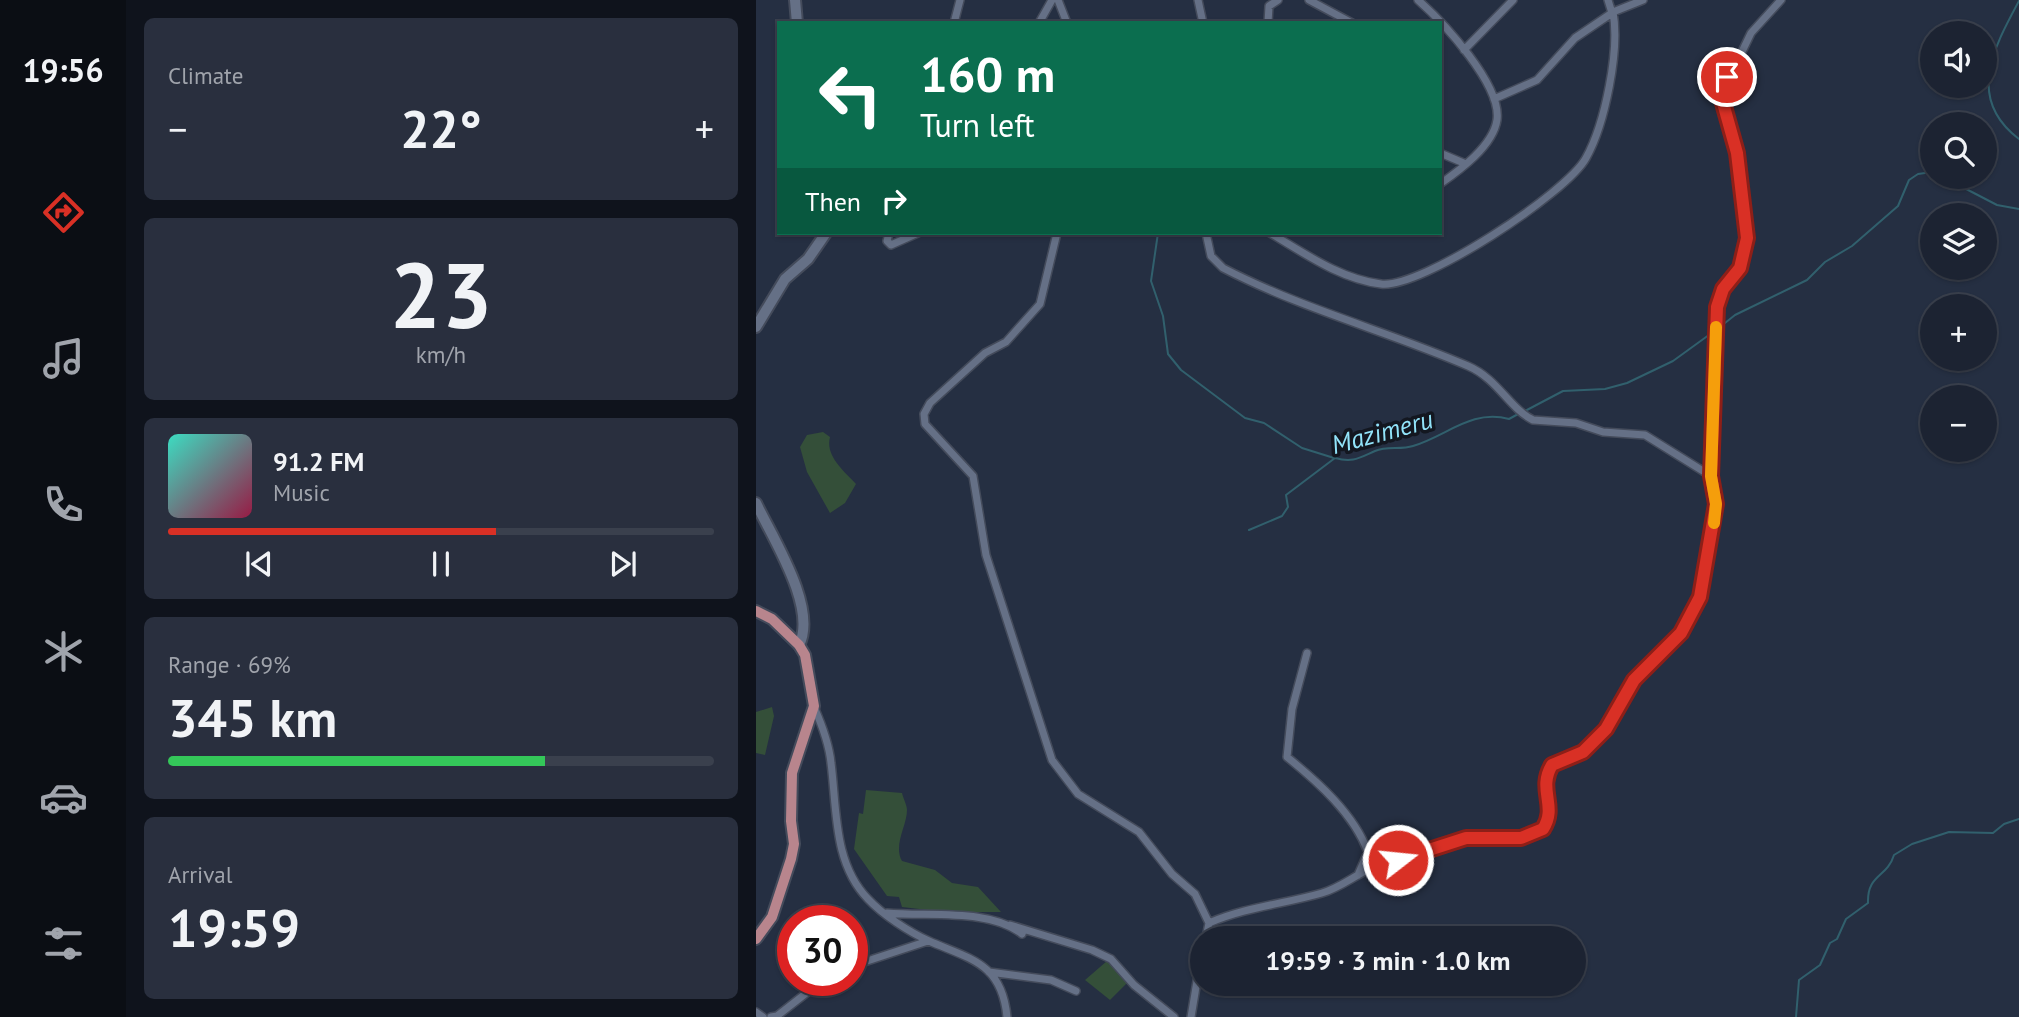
<!DOCTYPE html>
<html lang="en">
<head>
<meta charset="utf-8">
<style>
  :root { --surface:#1c2332; --page:#292f3e; --text:#f1f3f6; --muted:#a0a4ac; --line:#3a404d; --accent:#d93025 }
  body { margin:0; font-family:"PT Sans",sans-serif; background:var(--page); color:var(--text); height:100vh; display:flex; flex-direction:column; font-size:26px; white-space:nowrap }
  * { box-sizing:border-box; margin:0 }
  p { font-size:23px; color:var(--muted) }
  .icon { flex:none; width:38px; height:38px; fill:none; stroke:currentColor; stroke-width:2; stroke-linecap:round; stroke-linejoin:round }
  .map { position:relative; flex:1; overflow:hidden }
  .details { display:flex; flex-direction:column; gap:18px; padding:18px; background:#0f131c; width:630px }
  .details>* { flex:none }
  .hud { position:absolute; left:21px; top:21px; width:665px; height:214px; border-radius:0px; box-shadow:0 2px 5px #0004,0 0 0 2px var(--line); background:#0b6e4f; color:#fff; overflow:hidden }
  .fabs { position:absolute; left:1164px; top:21px; display:grid; gap:14px }
  .fabs a { display:grid; place-items:center; width:77px; height:77px; border-radius:50%; background:var(--surface); box-shadow:0 2px 5px #0004,0 0 0 2px var(--line); font-size:35px }
  .speed { position:absolute; left:21px; top:905px; display:flex; gap:14px; font-size:35px; font-weight:700; text-align:center }
  .speed>* { display:grid; place-content:center; width:91px; height:91px; border-radius:50%; background:var(--surface); box-shadow:0 2px 5px #0004,0 0 0 2px var(--line); line-height:1 }
  .speed .limit { border:10px solid #d22; background:#fff; color:#111 }
  .pin { position:absolute; display:grid; place-items:center; width:60px; height:60px; color:#fff; margin:-30px; border:4px solid #fff; border-radius:50%; box-shadow:0 2px 7px #0007 }
  .me { position:absolute; width:77px; margin:-38px; rotate:74deg; stroke-linejoin:round; filter:drop-shadow(0 0 5px #0008) }
  .turn { display:flex; align-items:center; gap:24px; height:147px; padding:0 28px; font-size:32px }
  .turn .icon { width:91px; height:91px; stroke-width:2.5 }
  .turn b { display:block; font-size:49px; line-height:60px }
  .then { display:flex; align-items:center; height:66px; padding:0 28px; background:#0003; gap:14px; font-size:26px }
  .big { font-size:52px; font-weight:700; line-height:1.1 }
  .details .card { flex:1; display:flex; flex-direction:column; justify-content:center; gap:10px; min-width:0; padding:0 24px; border-radius:10px; background:var(--page) }
  .details .dial { align-items:center; gap:0 }
  .dial b { font-size:91px; line-height:1 }
  .song { display:flex; align-items:center; gap:21px }
  .cover { width:84px; height:84px; border-radius:10px; background:linear-gradient(135deg,hsl(170 70% 55%),hsl(340 70% 35%)) }
  .played { height:7px; border-radius:4px; background:linear-gradient(90deg,var(--accent) 60%,var(--line) 60%) }
  .keys { display:flex; justify-content:space-around; direction:ltr }
  .heat { display:flex; justify-content:space-between; align-items:center; font-size:38px; direction:ltr }
  .charge { height:10px; border-radius:5px; background:linear-gradient(90deg,#34c759 69%,var(--line) 0) }
  .trip { position:absolute; left:434px; top:926px; width:396px; height:70px; border-radius:35px; background:var(--surface); box-shadow:0 2px 5px #0004,0 0 0 2px var(--line); font-weight:700; line-height:70px; text-align:center }
  main { display:flex; flex:1; min-height:0 }
  .tab-bar { display:flex; flex-direction:column; width:126px; justify-content:space-around; align-items:center; background:#0b0e14; color:var(--muted) }
  .tab-bar .icon { width:49px; height:49px }
  .tab-bar .active { color:var(--accent) }
  .tab-bar b { font-size:32px; color:var(--text) }
  .map>svg:first-child { display:block }
</style>
</head>
<body>
<main>
<nav class="tab-bar">
<b>19:56</b>
<svg class="icon active" aria-label="directions" viewBox="0 0 24 24"><path d="M12 3l9 9-9 9-9-9zM9 14v-3h6M13 9l2 2-2 2"/></svg>
<svg class="icon" aria-label="music" viewBox="0 0 24 24"><path d="M9 18V5l10-2v13"/><circle cx="6" cy="18" r="3"/><circle cx="16" cy="16" r="3"/></svg>
<svg class="icon" aria-label="phone" viewBox="0 0 24 24"><path d="M5 4h4l2 5-3 2q2 4 5 5l2-3 5 2v4C11 20 4 13 5 4z"/></svg>
<svg class="icon" aria-label="climate" viewBox="0 0 24 24"><path d="M12 3v18M4 7l16 10M4 17L20 7"/></svg>
<svg class="icon" aria-label="car" viewBox="0 0 24 24"><path d="M5 17H2v-5l4-1 3-4h7l3 4 3 1v5h-3M9 17h6M6 11h13"/><circle cx="7" cy="17" r="2"/><circle cx="17" cy="17" r="2"/></svg>
<svg class="icon" aria-label="filters" viewBox="0 0 24 24"><path d="M4 7h16M4 17h16"/><circle cx="9" cy="7" r="2"/><circle cx="15" cy="17" r="2"/></svg>
</nav>
<section class="details">
<div class="card"><p>Climate</p>
<div class="heat"><a>−</a><b class="big">22°</b><a>+</a></div>
</div>
<div class="card dial"><b>23</b><p>km/h</p></div>
<div class="card">
<div class="song"><i class="cover"></i><div><b>91.2 FM</b><p>Music</p></div></div>
<div class="played"></div>
<div class="keys"><svg class="icon" aria-label="previous" viewBox="0 0 24 24"><path d="M18 5L8 12l10 7zM5 5v14"/></svg><svg class="icon" aria-label="pause" viewBox="0 0 24 24"><path d="M8 5v14M16 5v14"/></svg><svg class="icon" aria-label="next" viewBox="0 0 24 24"><path d="M6 5l10 7-10 7zM19 5v14"/></svg></div>
</div>
<div class="card"><p>Range · 69%</p><b class="big">345 km</b><div class="charge"></div></div>
<div class="card"><p>Arrival</p><b class="big">19:59</b></div>
</section>
<div class="map">
<svg width="1263" height="1017" viewBox="0 0 1263 1017">
  <rect width="100%" height="100%" fill="#252f42"/>
  <path fill="#344f39" d="M67 432 74 437C69 456 88 471 100 484L89 503 74 513 51 472 44 447 51 435Z
    M16 707 18 716 9 755 0 753V712Z
    M110 790 146 793C147 798 151 805 151 810 151 826 137 845 146 861L179 870 196 883 222 887 245 912H189L146 907 143 897 131 896 98 849 103 813 107 814Z
    M351 961 372 982 354 1000 329 980Z"/>
  <g fill="none" stroke-linecap="round" stroke-linejoin="round">
    <path stroke="#31606d" stroke-width="2" d="M1263 1C1237 49 1210 99 1263 139
      M1187 177 1241 205 1263 209
      M402 233 395 281 407 316 412 354 425 370 489 418 508 423 546 448 578 458
      M964 327 979 315 1051 280 1069 262 1096 246 1142 206 1153 180 1162 174 1176 172
      M769 411 807 391 849 389 871 383 917 361 957 332
      M493 530 526 516 532 507 530 495 579 458C597 463 603 458 619 451 631 446 645 450 657 446 691 436 715 409 753 419L764 413
      M1040 1017 1043 980 1064 965 1074 943 1081 939 1090 919 1112 903C1111 874 1131 878 1138 855L1156 844 1193 832 1237 833 1248 824 1263 819"/>
    <g stroke="#444b5b" stroke-width="10">
      <path id="minor" d="M302 0 311 23
        M442 0 447 23
        M553 0 596 23
        M662 0C687 22 746 85 741 120 737 146 704 170 684 184
        M198 23 204 0
        M283 23 296 0
        M512 23 513 6 522 0
        M708 50 757 0
        M738 99 781 80 819 38 856 13 852 0
        M684 153 710 164
        M133 233 131 241 135 245 162 233
        M301 233 284 304 250 342 229 353 174 403 168 414 169 424 217 476 230 555 296 760 322 794 383 832 416 874 439 894 453 923 450 938
        M450 233 455 256 467 268C546 309 631 331 712 366 742 379 753 408 777 420L820 423 847 432 889 435 955 476
        M514 233C548 253 584 279 625 284 665 289 811 193 830 158 849 124 864 50 857 12L887 0
        M551 653 536 709 531 757C562 782 598 814 612 852L602 875
        M58 707C66 725 73 743 75 763 81 809 77 863 112 899 127 915 153 932 173 941 214 959 246 963 251 1017
        M131 913C172 917 234 908 266 934
        M453 923C490 907 528 904 566 893 586 887 600 874 618 867 647 855 681 847 710 838 737 830 777 853 793 819L788 782 796 765 826 752 850 729 878 680 925 633 944 597 960 504 955 476 961 307 967 290 984 268 991 238 981 153 970 119 968 89 995 33 1025 0
        M254 925 336 950 355 959 378 985 418 1017
        M96 966 172 941
        M233 972 295 980 320 991
        M0 1012 7 1017
        M15 1017 21 1016 67 980
        M435 1017 446 951"/>
    </g>
    <g stroke="#444b5b" stroke-width="14">
      <path id="secondary" d="M39 0 41 23
        M0 327 29 279 52 259 70 233
        M0 503C16 537 62 608 43 645"/>
    </g>
    <g stroke="#444b5b" stroke-width="14">
      <path id="primary" d="M0 611 16 619 43 645 49 655 58 706 36 773 35 821 38 844 35 859 16 917 0 939"/>
    </g>
    <use href="#minor" stroke="#657086" stroke-width="7"/>
    <use href="#secondary" stroke="#657086" stroke-width="10"/>
    <use href="#primary" stroke="#b8858d" stroke-width="10"/>
  </g>
  <g fill="none" stroke-linecap="round" stroke-linejoin="round">
    <g stroke="#8d1f18" stroke-width="18">
      <path id="route" d="M642 860 710 838H765L787 829C802 806 781 790 796 765L827 752 850 729 878 680 925 633 944 597 960 504 955 476 961 307 967 289 984 268 991 238 981 153 967 103 971 77"/>
    </g>
    <use href="#route" stroke="#d93025" stroke-width="12"/>
    <path stroke="#f59e0b" stroke-width="12" d="M958 523 960 504 955 476 960 327"/>
  </g>
  <g text-anchor="middle" stroke-width="7" stroke-linejoin="round" paint-order="stroke">
    <g font-size="26" font-style="italic" fill="#92e4fa" stroke="#131720">
      <text transform="translate(626 432) rotate(-15)" y="9">Mazimeru</text>
    </g>
  </g>
</svg>
<div class="fabs">
<a><svg class="icon" aria-label="sound" viewBox="0 0 24 24"><path d="M4 9h4l5-4v14l-5-4H4zM17 9q2 3 0 6"/></svg></a>
<a><svg class="icon" aria-label="search" viewBox="0 0 24 24"><circle cx="10" cy="10" r="6"/><path d="M15 15l6 6"/></svg></a>
<a><svg class="icon" aria-label="layers" viewBox="0 0 24 24"><path d="M12 4l9 5-9 5-9-5zM3 14l9 5 9-5"/></svg></a>
<a>+</a>
<a>−</a>
</div>
<div class="speed"><div class="limit">30</div></div>
<div class="pin" style="left:971px;top:77px;background:#d93025"><svg class="icon" aria-label="arrive" viewBox="0 0 24 24"><path d="M6 21V4h12l-3 4 3 4H6"/></svg></div>
<svg class="me" style="left:642px;top:860px" viewBox="-20 -20 40 40"><circle r="17" fill="#d93025" stroke="#fff" stroke-width="3"/><path d="M0-11L8 9 0 5-8 9z" fill="#fff"/></svg>
<div class="trip">19:59 · 3 min · 1.0 km</div>
<div class="hud">
<div class="turn"><svg class="icon" aria-label="left" viewBox="0 0 24 24"><path d="M17 20v-9H6M10 6l-5 5 5 5"/></svg><div><b>160 m</b>Turn left</div></div>
<div class="then">Then<svg class="icon" aria-label="right" viewBox="0 0 24 24"><path d="M7 20v-9h11M14 6l5 5-5 5"/></svg></div>
</div>
</div>
</main>
</body>
</html>
